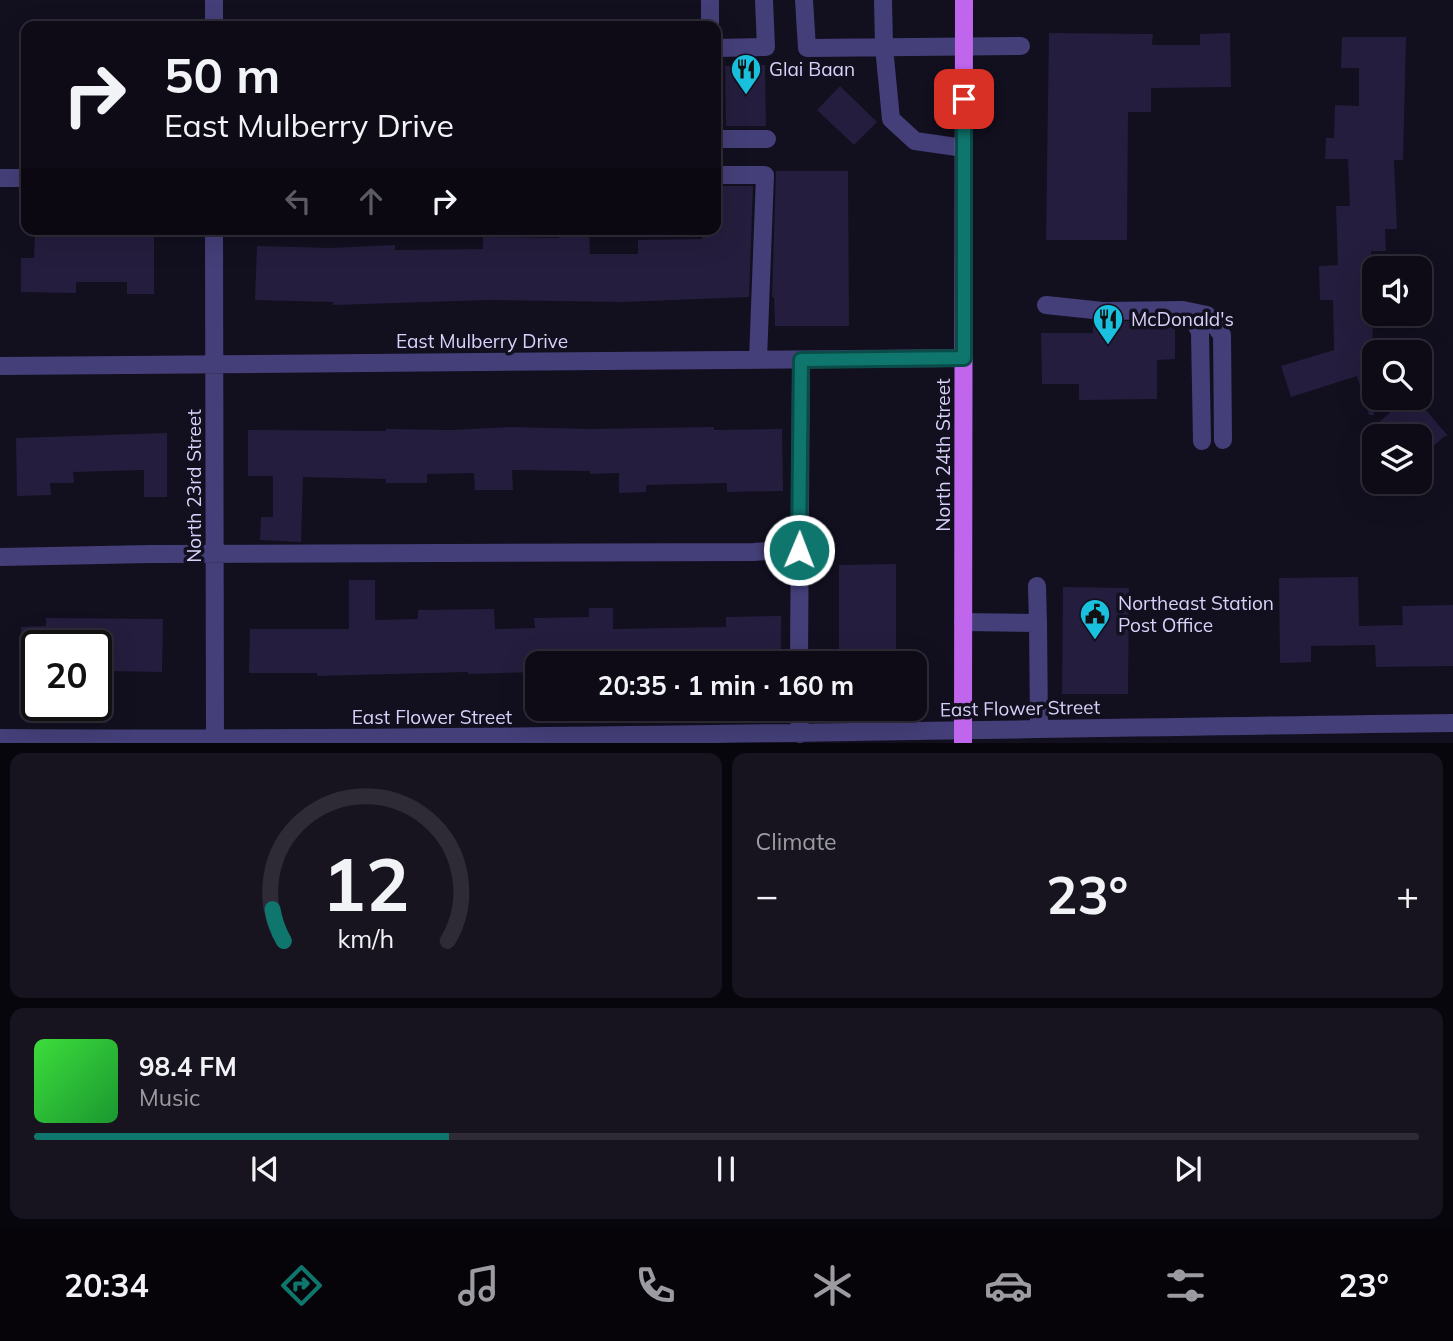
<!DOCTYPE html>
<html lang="en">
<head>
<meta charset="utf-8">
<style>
  :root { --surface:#0e0b17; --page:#171420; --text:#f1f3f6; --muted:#9b9ba1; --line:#2e2b36; --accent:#0f766e }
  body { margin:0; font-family:Mulish,sans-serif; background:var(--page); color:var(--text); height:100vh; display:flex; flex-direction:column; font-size:26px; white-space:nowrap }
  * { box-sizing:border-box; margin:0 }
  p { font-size:23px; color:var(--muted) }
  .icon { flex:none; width:38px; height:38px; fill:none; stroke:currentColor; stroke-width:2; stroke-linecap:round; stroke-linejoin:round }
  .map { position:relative; height:743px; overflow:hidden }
  .sheet { display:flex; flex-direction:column; gap:10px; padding:10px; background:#08060d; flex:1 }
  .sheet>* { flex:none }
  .hud { position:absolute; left:21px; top:21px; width:700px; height:214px; border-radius:14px; box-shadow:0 7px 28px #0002,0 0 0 2px var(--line); background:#0e0b17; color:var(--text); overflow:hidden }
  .tools { position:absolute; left:1362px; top:256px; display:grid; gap:14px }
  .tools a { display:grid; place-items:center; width:70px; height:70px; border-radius:14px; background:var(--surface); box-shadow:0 7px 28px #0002,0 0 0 2px var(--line); font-size:35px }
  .speed { position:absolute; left:21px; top:630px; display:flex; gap:14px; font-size:35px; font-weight:700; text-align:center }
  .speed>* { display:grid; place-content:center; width:91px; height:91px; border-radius:50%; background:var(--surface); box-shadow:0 7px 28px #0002,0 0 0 2px var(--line); line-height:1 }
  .speed .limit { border:4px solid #111; border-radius:10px; background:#fff; color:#111 }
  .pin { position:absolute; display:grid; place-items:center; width:60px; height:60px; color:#fff; margin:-30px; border-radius:14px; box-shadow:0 4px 10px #0006 }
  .me { position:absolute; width:77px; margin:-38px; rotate:1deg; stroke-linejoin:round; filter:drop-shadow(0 0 5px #0008) }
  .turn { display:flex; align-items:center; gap:24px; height:147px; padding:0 28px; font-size:32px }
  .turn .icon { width:91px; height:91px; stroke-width:2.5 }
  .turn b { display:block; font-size:49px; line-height:60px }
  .lanes { display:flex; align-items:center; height:66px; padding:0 28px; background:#0003; justify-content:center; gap:35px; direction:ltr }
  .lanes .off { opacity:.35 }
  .big { font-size:52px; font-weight:700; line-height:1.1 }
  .sheet .widget { flex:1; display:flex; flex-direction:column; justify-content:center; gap:10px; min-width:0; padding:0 24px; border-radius:14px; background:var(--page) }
  .sheet .dial { align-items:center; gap:0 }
  .dial svg { height:182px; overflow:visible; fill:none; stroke:var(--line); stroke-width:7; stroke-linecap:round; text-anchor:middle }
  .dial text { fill:var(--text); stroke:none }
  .song { display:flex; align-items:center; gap:21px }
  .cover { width:84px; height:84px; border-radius:10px; background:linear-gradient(135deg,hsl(120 70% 55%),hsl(130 70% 35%)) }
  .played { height:7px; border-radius:4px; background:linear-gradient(90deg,var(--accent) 30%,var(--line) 30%) }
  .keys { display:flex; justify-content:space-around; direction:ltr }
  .heat { display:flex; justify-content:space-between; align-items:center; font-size:38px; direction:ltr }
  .sheet .tiles { flex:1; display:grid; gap:10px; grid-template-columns:1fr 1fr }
  .widget:last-child { grid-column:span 2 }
  .trip { position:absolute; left:525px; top:651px; width:402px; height:70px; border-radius:14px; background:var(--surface); box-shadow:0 7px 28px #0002,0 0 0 2px var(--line); font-weight:700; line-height:70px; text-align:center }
  .tab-bar { display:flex; height:112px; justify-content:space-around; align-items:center; background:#060409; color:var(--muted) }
  .tab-bar .icon { width:49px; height:49px }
  .tab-bar .selected { color:var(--accent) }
  .tab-bar b { font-size:32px; color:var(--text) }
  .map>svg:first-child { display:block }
</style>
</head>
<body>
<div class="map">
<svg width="1453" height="743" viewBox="0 0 1453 743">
  <rect width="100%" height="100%" fill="#120f1f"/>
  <path fill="#251d3d" d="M1049 33 1153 34 1152 45H1200V34L1230 33 1231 87 1151 88V112H1128L1127 240H1046Z
    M1342 37H1406L1403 160H1394L1397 229H1385L1386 251H1371L1374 415H1369L1357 376 1291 397 1281 366 1334 350 1333 300H1320L1319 266 1338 265 1336 206H1350L1348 159H1325L1326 138H1334L1335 105 1359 106V68H1341Z
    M765 65 766 126H726L725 66Z
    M840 86 877 122 854 145 817 110Z
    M776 171H848L849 326H775L774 297H772Z
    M716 186H753L749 297 623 302 489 300 333 305V302L255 300 257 246 332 248 395 245V250L483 249V237L559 238V229H589L590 254H638V240L702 239V229H716Z
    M35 236H154V294H127V282H76V293L21 292V258H34Z
    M1093 321H1175V359L1157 360V399L1079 400V384H1042L1041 333H1093Z
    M1408 397H1415L1448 436H1445L1419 458V436H1363Z
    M511 427 589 429 714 427V430L782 429 783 491 727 492V483L646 485V492L619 493V473L590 474V471L512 470 513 490H475L474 473 427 474V483H386V479L303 477 301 542 260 540 261 517H273V476H248V430L386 431V429L452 430Z
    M167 433V497H144V470L73 472 74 483H50L51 495 17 496 16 438Z
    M896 564V663H839V565Z
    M1358 577 1359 626 1403 625 1402 606 1453 605V666L1376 667 1375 645 1311 646V662L1280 663 1279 578Z
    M349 580H375V620L418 619V610L494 609 495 629 535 628 534 618 589 617V608H613V629L726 627V617L781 616V649H768V663H537V672L468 674V672L317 676V673H249L250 629H349Z
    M1063 587 1129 588 1128 694H1062Z
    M46 618 163 619 162 672 106 671 107 646H22L21 627 46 626Z"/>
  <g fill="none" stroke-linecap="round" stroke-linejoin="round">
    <path stroke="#443f78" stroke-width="18" d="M214 0V26
      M710 0V26
      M804 0 807 48 1021 46
      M883 0 884 47 891 119 915 141 964 148
      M716 48 766 47 764 0
      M716 139H767
      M716 175H765L758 360
      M0 178H26
      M214 229 215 743
      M1046 305 1103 311 1183 310 1207 315 1222 335 1223 440
      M1190 312 1200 332 1202 441
      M0 366 964 358
      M0 557 151 554 754 552 799 549
      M1037 586 1038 623
      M963 622 1038 623 1039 728
      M799 663 801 360
      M799 709 800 734
      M0 738C485 741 969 729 1453 723"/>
    <path stroke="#c066ed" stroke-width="18" d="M963 743 964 0"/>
  </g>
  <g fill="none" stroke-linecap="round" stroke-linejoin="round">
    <g stroke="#0a4d48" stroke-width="18">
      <path id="route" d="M799 550 801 360 964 358V99"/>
    </g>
    <use href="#route" stroke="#0f766e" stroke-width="12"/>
  </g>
  <defs>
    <g id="restaurant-pin" transform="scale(1.575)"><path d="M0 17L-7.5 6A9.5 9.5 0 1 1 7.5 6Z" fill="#1ac1de" stroke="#120f1f"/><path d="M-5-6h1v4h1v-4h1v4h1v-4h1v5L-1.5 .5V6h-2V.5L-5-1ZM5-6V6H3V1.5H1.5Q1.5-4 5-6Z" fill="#111"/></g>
    <g id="civic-pin" transform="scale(1.575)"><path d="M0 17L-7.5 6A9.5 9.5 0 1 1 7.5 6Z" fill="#1ac1de" stroke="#120f1f"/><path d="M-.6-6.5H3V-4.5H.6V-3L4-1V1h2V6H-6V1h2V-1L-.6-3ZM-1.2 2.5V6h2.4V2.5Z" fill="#111"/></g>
  </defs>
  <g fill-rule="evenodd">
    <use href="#restaurant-pin" x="746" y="69"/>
    <use href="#restaurant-pin" x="1108" y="319"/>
    <use href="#civic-pin" x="1095" y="614"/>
  </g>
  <g text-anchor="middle" stroke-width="7" stroke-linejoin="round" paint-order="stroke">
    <g font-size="19" fill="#d8d2fa" stroke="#120f1f" text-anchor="start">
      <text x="769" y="76">Glai Baan</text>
      <text x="1131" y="326">McDonald's</text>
      <text x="1118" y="610">Northeast Station<tspan x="1118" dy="22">Post Office</tspan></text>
    </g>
    <g font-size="19" fill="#d8d2fa" stroke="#120f1f">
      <text x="482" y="348">East Mulberry Drive</text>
      <text transform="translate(943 455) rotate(-90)" y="7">North 24th Street</text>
      <text transform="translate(194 486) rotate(-90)" y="7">North 23rd Street</text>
      <text transform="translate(1020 708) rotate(-1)" y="7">East Flower Street</text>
      <text x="432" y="724">East Flower Street</text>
    </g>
  </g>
</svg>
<div class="tools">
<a><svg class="icon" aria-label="sound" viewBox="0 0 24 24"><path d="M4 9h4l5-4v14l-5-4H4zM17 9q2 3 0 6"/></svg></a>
<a><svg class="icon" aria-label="search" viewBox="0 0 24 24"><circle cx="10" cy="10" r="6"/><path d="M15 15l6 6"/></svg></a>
<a><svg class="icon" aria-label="layers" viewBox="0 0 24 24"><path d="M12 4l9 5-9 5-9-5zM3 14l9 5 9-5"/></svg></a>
</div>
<div class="speed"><div class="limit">20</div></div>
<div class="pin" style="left:964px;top:99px;background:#d93025"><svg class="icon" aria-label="arrive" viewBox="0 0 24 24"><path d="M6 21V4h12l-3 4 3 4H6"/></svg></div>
<svg class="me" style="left:799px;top:550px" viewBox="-20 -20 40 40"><circle r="17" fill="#0f766e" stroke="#fff" stroke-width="3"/><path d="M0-11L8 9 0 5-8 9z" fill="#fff"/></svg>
<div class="trip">20:35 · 1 min · 160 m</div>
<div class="hud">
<div class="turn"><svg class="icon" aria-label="right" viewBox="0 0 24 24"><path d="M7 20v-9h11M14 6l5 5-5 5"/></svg><div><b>50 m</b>East Mulberry Drive</div></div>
<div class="lanes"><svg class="icon off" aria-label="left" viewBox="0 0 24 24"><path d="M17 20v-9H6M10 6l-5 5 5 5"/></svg><svg class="icon off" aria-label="ahead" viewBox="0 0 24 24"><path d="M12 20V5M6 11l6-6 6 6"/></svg><svg class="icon" aria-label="right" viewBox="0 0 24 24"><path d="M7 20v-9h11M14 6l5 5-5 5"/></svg></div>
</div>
</div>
<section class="sheet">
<div class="tiles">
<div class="widget dial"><svg viewBox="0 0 100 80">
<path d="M14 69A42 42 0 1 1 86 69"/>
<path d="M14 69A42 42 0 0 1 9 55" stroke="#0f766e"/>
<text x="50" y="56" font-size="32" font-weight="700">12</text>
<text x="50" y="72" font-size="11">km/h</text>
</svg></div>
<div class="widget"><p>Climate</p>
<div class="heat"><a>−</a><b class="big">23°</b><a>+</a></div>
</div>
<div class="widget">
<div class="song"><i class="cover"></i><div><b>98.4 FM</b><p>Music</p></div></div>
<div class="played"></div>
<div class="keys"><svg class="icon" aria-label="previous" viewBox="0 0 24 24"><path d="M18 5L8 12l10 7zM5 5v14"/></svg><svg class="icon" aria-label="pause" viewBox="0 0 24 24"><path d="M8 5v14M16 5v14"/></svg><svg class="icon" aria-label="next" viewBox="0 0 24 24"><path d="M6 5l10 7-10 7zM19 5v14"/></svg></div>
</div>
</div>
</section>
<nav class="tab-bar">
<b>20:34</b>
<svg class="icon selected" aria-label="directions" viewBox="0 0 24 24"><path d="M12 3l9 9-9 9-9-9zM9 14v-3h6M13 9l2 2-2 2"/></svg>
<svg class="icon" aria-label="music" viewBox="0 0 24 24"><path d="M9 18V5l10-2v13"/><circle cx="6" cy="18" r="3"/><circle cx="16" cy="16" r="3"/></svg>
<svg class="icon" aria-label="phone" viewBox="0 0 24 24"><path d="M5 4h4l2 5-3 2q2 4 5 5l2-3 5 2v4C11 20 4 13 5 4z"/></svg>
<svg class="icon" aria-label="climate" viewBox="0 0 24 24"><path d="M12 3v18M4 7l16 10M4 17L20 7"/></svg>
<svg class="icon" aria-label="car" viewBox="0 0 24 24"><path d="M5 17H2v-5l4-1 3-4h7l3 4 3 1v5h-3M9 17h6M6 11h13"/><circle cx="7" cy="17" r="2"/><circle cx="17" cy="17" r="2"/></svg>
<svg class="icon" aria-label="filters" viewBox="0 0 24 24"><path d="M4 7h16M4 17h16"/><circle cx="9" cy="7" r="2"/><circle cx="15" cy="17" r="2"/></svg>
<b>23°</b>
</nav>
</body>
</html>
